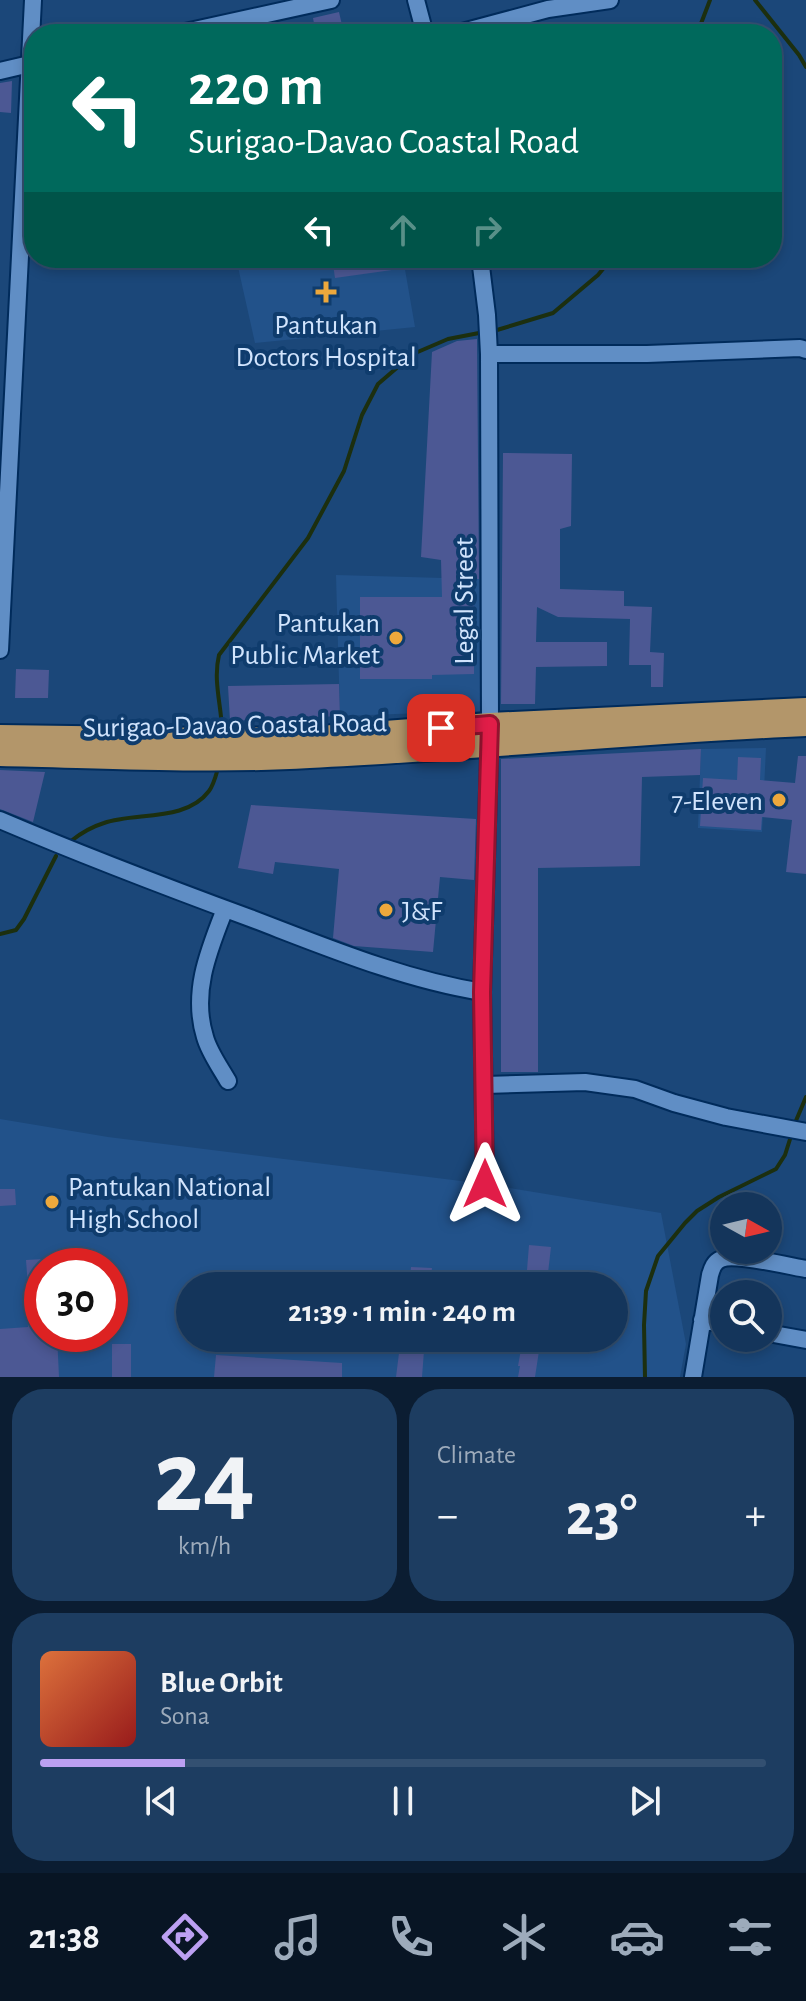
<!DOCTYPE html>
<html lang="en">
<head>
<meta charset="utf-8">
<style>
  :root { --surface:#14355b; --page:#1d3d61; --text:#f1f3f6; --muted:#9dabbb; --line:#335071; --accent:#bca0f2 }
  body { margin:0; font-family:"Alegreya Sans",sans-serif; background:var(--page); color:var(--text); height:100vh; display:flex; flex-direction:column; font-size:30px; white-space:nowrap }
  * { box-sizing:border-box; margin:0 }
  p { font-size:26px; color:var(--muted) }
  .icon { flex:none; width:44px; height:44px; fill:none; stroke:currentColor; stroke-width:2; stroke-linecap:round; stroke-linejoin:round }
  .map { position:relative; height:1377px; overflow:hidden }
  .details { display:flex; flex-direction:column; gap:12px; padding:12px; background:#0b1d32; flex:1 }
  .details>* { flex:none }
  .top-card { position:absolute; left:24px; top:24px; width:758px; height:244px; border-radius:32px; box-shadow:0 4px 12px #0003,0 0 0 2px var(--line); background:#00695c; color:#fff; overflow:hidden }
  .needle { width:52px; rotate:98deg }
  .controls { position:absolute; left:710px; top:1192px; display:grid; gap:16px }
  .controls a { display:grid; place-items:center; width:72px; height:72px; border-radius:50%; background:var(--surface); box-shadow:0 4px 12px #0003,0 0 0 2px var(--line); font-size:40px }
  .speed { position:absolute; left:24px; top:1248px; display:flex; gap:16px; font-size:40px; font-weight:700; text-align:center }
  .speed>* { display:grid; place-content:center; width:104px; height:104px; border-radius:50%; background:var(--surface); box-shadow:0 4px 12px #0003,0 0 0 2px var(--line); line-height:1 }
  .speed .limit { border:12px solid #d22; background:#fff; color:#111 }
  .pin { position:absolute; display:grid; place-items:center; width:68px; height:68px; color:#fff; margin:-34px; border-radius:16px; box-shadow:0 4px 12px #0006 }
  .me { position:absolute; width:88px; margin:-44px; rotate:0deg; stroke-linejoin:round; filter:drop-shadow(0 0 6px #0008) }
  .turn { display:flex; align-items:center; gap:28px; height:168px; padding:0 32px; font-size:36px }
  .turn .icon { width:104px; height:104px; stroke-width:2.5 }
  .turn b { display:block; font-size:56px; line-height:68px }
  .lanes { display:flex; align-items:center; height:76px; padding:0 32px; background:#0003; justify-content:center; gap:40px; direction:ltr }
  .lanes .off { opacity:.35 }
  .big { font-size:60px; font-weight:700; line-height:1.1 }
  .details .widget { flex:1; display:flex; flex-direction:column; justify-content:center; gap:12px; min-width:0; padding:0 28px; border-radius:32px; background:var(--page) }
  .details .dial { align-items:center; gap:0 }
  .dial b { font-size:104px; line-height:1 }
  .song { display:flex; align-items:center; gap:24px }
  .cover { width:96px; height:96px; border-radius:12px; background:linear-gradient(135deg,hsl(20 70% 55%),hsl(0 70% 35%)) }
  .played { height:8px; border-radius:4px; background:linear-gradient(90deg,var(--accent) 20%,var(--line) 20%) }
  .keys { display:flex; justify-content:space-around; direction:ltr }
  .heat { display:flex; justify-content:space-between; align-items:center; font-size:44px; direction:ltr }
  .details .tiles { flex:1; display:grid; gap:12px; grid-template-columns:1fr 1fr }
  .widget:last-child { grid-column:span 2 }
  .trip { position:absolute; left:176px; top:1272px; width:452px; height:80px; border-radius:40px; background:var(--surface); box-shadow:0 4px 12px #0003,0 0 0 2px var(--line); font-weight:700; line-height:80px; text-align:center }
  .tabs { display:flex; height:128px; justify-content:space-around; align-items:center; background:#081524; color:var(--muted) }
  .tabs .icon { width:56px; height:56px }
  .tabs .current { color:var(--accent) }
  .tabs b { font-size:36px; color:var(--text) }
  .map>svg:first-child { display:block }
</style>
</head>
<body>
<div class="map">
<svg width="806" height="1377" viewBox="0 0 806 1377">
  <rect width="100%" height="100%" fill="#1b4779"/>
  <path fill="#22528a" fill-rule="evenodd" d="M236 258H403L415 327 255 343Z
    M336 575 479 579 480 711 340 716Z
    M766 748 762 832 698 828 701 749Z
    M0 1119 108 1137 485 1184 661 1213 686 1344 680 1377H0ZM42 1266H110V1334H42ZM190 1286H614V1338H190Z"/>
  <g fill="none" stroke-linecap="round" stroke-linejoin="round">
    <path stroke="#1c2f0f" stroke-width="4" d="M755 0 799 55 806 67
      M697 34 710 0
      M497 330 553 313 598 275 612 258
      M222 729C221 704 213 680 219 655L308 538 344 471 362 415 378 384 413 354 448 339 479 333
      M71 841C81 833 91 827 104 823 136 812 186 822 209 791 214 784 216 775 218 768
      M0 934 16 930 24 919 56 856
      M795 1123 806 1097
      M645 1377 644 1325 646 1291 658 1256 685 1223 697 1211 719 1197 776 1169 785 1155 791 1136"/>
  </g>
  <path fill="#4c5894" d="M339 12 344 34H316L313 18Z
    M12 81 11 113 0 112V83Z
    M332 258H390L392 270 335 278Z
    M477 339 479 579H474V674L432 675V679H360V597H442L441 560 421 557 432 352 457 341Z
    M503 453 572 454 571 526 560 529V589L624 591V606L652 607 650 652 664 653 663 687H651V665H629L630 619 558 617 537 607 536 642H607V666L536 667 535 704H501Z
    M16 669 49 670 48 698H15Z
    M339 684 340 716 230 721 228 686Z
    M701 749 700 775 642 777 640 866 538 868V1072H501V759Z
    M798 756H806V874L786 872 792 820 762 817 761 830 700 826 703 778 737 780 738 757 761 758 760 780 795 783Z
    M0 770 45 772 33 822 0 809Z
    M251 805 476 819 474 880 440 877 433 952 354 946 333 938 339 869 275 862 273 874 238 868Z
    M0 1189H15L16 1205 0 1206Z
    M529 1245 551 1247 548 1273H556L555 1286H518L520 1270H527Z
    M42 1259V1334H57L59 1377H0V1329L28 1327 27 1301H29L26 1260Z
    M411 1267 432 1268 430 1286H409Z
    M406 1338H425L422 1377H396L400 1345H405Z
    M523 1338H541L535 1377H518L520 1366H518Z
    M112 1344H131V1377H112Z
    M216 1355 342 1363V1377H214Z"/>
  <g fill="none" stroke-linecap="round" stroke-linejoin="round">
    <g stroke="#002b5b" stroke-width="20">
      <path id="minor" d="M416 0 425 34
        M176 34 331 0
        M455 34 548 9 610 0
        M0 71 34 63
        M480 258 487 315 489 354 490 724 482 992 485 1184
        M489 354H647L800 348 806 350
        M0 650 33 0
        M0 820C82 855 166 887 250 918 326 947 402 979 482 992
        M225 909C209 950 191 992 205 1037 209 1052 220 1067 228 1081
        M485 1085 585 1082 635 1089 674 1103 726 1117 806 1132
        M702 1320 724 1324
        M768 1333 806 1340
        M693 1377 710 1275C712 1268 714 1262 721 1259 734 1253 789 1266 806 1269"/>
    </g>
    <g stroke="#002b5b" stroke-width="26">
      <path id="trunk" d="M0 736 214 739 307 738 490 724 806 709
        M0 755C103 757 207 763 309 757 475 749 640 732 806 725"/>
    </g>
    <use href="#minor" stroke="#608ec5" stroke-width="16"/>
    <use href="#trunk" stroke="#b3966a" stroke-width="22"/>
  </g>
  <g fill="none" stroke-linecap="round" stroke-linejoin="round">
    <g stroke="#92132f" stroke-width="20">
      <path id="route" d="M441 728 490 724 482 992 485 1184"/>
    </g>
    <use href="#route" stroke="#e11d48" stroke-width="14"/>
  </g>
  <g fill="#eda83c" stroke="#0f3c6d" stroke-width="3">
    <path d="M322 280h8v8h8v8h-8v8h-8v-8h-8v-8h8z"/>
    <circle cx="396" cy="638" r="8"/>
    <circle cx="779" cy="800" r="8"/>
    <circle cx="386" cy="910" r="8"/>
    <circle cx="52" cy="1202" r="8"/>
  </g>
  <g text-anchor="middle" stroke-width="8" stroke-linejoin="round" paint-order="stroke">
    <g font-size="28" fill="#d1e4fd" stroke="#0f3c6d" text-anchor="end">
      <text x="326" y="334" text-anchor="middle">Pantukan<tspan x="326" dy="32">Doctors Hospital</tspan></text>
      <text x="380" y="632">Pantukan<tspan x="380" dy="32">Public Market</tspan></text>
      <text x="763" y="810">7-Eleven</text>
      <text x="402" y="920" text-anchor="start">J&amp;F</text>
      <text x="68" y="1196" text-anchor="start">Pantukan National<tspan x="68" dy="32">High School</tspan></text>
    </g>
    <g font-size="28" fill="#d1e4fd" stroke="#0f3c6d">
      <text transform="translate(463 601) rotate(-90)" y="10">Legal Street</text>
      <text transform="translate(235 724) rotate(-1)" y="10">Surigao-Davao Coastal Road</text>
    </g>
  </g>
</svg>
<div class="controls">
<a><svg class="needle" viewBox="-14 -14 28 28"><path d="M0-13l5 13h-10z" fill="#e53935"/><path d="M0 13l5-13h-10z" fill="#9dabbb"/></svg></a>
<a><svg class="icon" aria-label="search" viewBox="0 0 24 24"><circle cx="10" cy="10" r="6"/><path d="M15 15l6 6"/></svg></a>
</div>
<div class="speed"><div class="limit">30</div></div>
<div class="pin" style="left:441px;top:728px;background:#d93025"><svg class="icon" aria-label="arrive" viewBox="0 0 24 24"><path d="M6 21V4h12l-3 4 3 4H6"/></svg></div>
<svg class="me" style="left:485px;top:1184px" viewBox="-20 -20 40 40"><path d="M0-17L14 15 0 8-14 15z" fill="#e11d48" stroke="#fff" stroke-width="4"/></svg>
<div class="trip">21:39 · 1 min · 240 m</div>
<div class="top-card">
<div class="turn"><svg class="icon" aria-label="left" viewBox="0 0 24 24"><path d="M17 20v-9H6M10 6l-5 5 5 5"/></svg><div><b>220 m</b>Surigao-Davao Coastal Road</div></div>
<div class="lanes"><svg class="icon" aria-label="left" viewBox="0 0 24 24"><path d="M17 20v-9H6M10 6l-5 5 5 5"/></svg><svg class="icon off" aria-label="ahead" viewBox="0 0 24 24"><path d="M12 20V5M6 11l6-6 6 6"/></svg><svg class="icon off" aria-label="right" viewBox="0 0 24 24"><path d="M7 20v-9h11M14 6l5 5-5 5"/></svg></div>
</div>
</div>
<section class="details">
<div class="tiles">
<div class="widget dial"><b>24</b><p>km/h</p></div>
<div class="widget"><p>Climate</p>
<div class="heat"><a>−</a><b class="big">23°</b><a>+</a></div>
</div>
<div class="widget">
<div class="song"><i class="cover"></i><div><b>Blue Orbit</b><p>Sona</p></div></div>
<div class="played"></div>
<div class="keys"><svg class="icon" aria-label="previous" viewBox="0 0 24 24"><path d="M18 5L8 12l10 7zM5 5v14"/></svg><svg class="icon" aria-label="pause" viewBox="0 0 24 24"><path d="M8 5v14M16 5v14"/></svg><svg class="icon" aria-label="next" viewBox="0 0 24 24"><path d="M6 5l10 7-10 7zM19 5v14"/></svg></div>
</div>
</div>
</section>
<nav class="tabs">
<b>21:38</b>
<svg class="icon current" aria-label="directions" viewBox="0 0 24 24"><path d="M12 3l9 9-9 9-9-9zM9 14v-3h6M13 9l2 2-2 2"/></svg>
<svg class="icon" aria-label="music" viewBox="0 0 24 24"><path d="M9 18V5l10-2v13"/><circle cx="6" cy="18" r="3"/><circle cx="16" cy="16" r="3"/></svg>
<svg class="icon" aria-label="phone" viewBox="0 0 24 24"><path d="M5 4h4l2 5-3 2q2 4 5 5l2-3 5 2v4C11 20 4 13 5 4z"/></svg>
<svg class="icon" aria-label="climate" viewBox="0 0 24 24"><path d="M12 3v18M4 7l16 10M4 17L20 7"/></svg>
<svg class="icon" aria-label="car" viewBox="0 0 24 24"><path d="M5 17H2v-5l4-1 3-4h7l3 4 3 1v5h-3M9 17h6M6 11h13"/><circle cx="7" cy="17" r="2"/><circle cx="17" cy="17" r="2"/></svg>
<svg class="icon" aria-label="filters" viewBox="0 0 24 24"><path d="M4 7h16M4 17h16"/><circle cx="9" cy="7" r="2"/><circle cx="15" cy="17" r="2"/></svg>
</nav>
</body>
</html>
